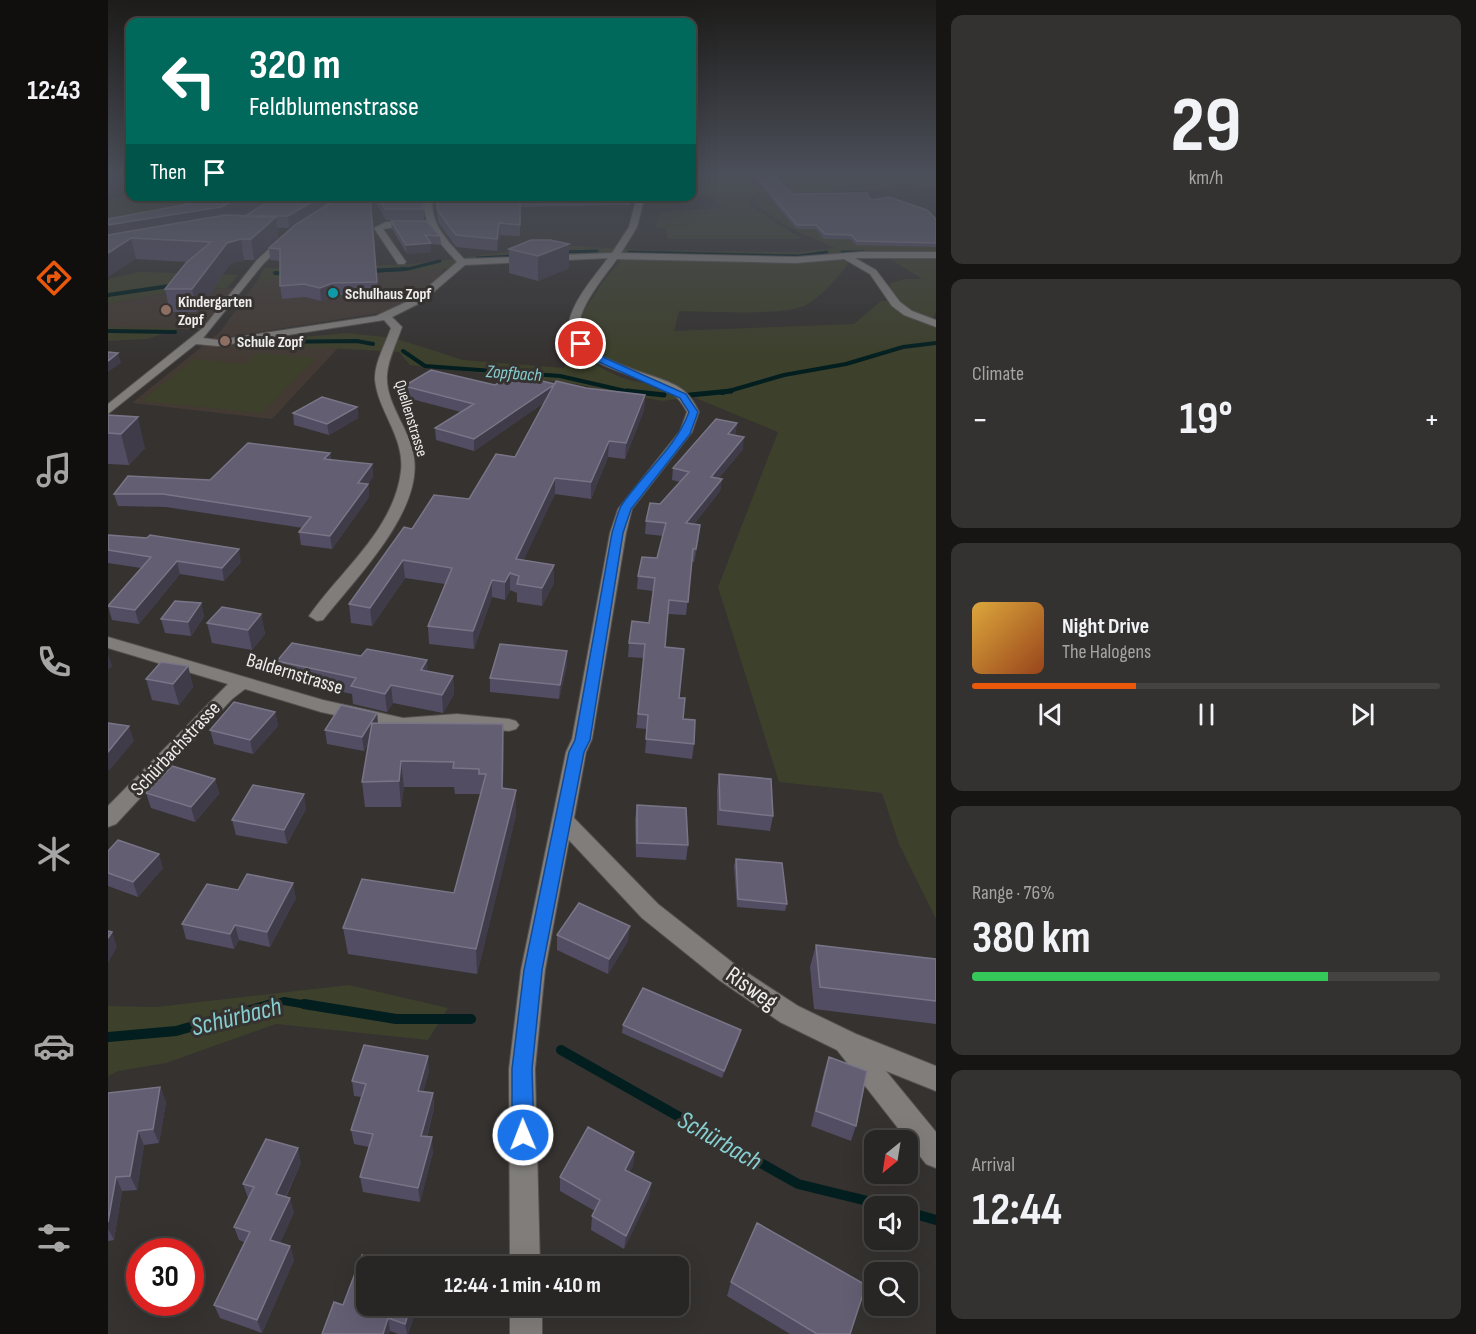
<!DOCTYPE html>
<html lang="en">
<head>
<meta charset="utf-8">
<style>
  :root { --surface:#282624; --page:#343231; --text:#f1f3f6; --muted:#a5a5a6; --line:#444341; --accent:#ea580c }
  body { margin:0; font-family:"Sofia Sans Condensed",sans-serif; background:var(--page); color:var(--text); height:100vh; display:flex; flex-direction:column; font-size:22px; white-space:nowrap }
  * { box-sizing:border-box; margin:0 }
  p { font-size:20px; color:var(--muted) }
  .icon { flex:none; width:33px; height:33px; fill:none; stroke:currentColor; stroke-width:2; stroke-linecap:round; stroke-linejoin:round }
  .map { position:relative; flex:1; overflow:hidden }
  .details { display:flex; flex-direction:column; gap:15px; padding:15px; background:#161514; width:540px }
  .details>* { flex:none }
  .hud { position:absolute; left:18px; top:18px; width:570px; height:183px; border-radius:12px; box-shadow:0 6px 24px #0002,0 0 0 2px var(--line); background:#00695c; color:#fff; overflow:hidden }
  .needle { width:39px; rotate:210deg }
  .fabs { position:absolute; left:756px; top:1130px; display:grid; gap:12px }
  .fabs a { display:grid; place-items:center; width:54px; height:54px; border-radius:12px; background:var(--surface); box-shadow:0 6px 24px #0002,0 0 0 2px var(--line); font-size:30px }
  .speed { position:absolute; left:18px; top:1238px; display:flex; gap:12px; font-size:30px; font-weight:700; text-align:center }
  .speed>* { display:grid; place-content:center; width:78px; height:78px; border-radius:50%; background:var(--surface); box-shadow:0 6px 24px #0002,0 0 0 2px var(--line); line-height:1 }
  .speed .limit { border:9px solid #d22; background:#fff; color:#111 }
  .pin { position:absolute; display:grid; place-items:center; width:51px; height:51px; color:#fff; margin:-26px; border:3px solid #fff; border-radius:50%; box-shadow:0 2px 6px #0007 }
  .me { position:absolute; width:66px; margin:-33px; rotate:359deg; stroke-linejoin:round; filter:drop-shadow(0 0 4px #0008) }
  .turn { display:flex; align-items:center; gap:21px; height:126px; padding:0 24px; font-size:27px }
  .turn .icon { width:78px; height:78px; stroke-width:2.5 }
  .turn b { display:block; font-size:42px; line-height:51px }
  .then { display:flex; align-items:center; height:57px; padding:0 24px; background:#0003; gap:12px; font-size:22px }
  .big { font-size:45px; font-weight:700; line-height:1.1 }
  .details .card { flex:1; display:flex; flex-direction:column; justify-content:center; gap:9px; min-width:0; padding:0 21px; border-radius:12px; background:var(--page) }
  .details .dial { align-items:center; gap:0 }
  .dial b { font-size:78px; line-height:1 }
  .song { display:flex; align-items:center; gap:18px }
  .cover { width:72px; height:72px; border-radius:9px; background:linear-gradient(135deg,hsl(40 70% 55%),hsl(20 70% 35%)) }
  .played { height:6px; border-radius:3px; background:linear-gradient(90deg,var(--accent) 35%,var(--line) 35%) }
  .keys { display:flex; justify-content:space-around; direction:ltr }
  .heat { display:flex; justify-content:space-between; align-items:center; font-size:33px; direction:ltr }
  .charge { height:9px; border-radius:4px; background:linear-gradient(90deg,#34c759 76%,var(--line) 0) }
  .trip { position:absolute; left:248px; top:1256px; width:333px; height:60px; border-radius:12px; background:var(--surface); box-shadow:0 6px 24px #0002,0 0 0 2px var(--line); font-weight:700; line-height:60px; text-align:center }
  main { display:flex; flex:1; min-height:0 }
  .menu { display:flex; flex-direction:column; width:108px; justify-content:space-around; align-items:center; background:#100f0e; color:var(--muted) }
  .menu .icon { width:42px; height:42px }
  .menu .on { color:var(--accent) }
  .menu b { font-size:27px; color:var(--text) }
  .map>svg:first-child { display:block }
</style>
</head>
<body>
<main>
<nav class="menu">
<b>12:43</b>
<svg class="icon on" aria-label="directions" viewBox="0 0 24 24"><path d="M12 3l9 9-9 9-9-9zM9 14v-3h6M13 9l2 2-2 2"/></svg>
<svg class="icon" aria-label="music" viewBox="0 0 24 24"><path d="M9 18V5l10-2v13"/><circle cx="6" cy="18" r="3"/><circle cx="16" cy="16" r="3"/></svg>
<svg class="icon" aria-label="phone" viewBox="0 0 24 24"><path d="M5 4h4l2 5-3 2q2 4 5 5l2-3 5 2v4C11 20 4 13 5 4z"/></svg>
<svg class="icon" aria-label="climate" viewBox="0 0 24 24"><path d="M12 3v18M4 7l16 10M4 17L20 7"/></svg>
<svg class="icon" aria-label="car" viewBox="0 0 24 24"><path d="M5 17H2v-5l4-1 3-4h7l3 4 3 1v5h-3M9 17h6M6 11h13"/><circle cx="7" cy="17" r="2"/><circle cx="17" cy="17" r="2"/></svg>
<svg class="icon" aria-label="filters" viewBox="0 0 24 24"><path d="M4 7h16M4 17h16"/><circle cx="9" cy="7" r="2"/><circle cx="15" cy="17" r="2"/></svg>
</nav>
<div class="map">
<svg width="828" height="1334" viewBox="0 0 828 1334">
  <rect width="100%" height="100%" fill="#353230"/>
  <path fill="#433a34" d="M341 261 331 277 303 300 278 312 119 337 149 344 231 347 164 419 24 403 112 332 154 274Z
    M131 288 99 330 0 327V304L75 290Z"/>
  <path fill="#3d402b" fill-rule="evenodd" d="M584 175H828V188L788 186 777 189 724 192 775 199 828 223V312L822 324 828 325V919L791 844 774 793 671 782 610 587 670 432 585 397 554 401 462 383 302 365 291 352 149 344 159 340 239 333 286 338 355 360 455 368 473 355C494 369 526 389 552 381 530 372 471 354 472 324 473 311 487 295 494 283 501 273 511 264 517 254H451L354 262 348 268 150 280 156 268 309 264 449 245 552 251 690 252 727 248C705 238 659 222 647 199L654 193H646L641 205 694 239H560L558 229 547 228 552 212 614 208 605 195H590ZM776 255 814 279H797L783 283 781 286 791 301H773L746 324 566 331 571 311C599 311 679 317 700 304 717 293 734 274 744 257Z
    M22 194V196L128 197 0 225V200Z
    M31 272 130 275 119 288 75 290 0 304V279Z
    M0 327 72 328 39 339 0 341Z
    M149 353 208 358 154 413 34 401 86 359 137 364Z
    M241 985 340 1008 320 1040 168 1024 58 1063 10 1071 0 1076V1006L48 1007Z"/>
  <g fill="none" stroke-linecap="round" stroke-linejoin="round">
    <path stroke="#021e1f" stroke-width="3" d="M452 252 489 251
      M521 252 690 256 719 252
      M734 252H756
      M369 258 409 256
      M268 271 300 269 332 261"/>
    <path stroke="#021e1f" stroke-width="4" d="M260 271 298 269
      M167 273 180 274
      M0 295 68 285
      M0 331 67 332
      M156 342 249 341 265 344
      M295 351 317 366 452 376 526 393
      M614 393 676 375 738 364 795 347 828 343"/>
    <path stroke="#021e1f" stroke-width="5" d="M519 391 556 395
      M582 395 623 391"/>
    <path stroke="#021e1f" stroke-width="8" d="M159 1006 176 1001 205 1006"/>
    <path stroke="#021e1f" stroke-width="10" d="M196 1004 288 1019H363
      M0 1037 68 1031 164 1004
      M453 1050 690 1184 780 1206
      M800 1212 828 1220"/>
    <g stroke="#53504f" stroke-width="2">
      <path id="minor" d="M317 196H325C320 223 340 241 356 259L504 253 521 227 529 196H537L529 227 513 253 688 257 753 252H828V258H747L768 270 792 302 804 311 828 320V327L796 315 784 306 762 274 736 259 688 263 509 259C496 277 476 300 471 323 464 359 544 372 567 385 579 391 585 400 591 412L584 432 524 509 518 533 484 739 478 752 466 818 550 904 629 966 690 1006 748 1034 828 1066V1091L778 1071 828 1132V1168L818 1164 729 1050 672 1022 611 980 534 918 461 840 437 970 427 1069 432 1266H402L401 1069 413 970 458 752 464 739 502 533 510 509 572 431 579 412C574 403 570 397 561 391 537 376 450 363 461 322 466 299 486 277 500 258L357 265 314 302 284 317 294 327C289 342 280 359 279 375 277 404 303 430 306 458 314 513 246 580 215 620L209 621 201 616C232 571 286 530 293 471 297 438 270 411 267 380 266 363 278 343 283 328L276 320 110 346 88 344 0 414V404L95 328 149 260 176 235 183 237 155 264 95 338 110 340 268 316 307 298 349 262C332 243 312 224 317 196Z
        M278 222 307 221 311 224 275 229 298 262 296 264H290L266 228Z
        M0 637 215 700 295 718 349 714 401 719 408 721 411 725 408 729 401 731 349 726 295 730 213 712 137 689 124 699 8 824 0 827V806L120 684 0 648Z
        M402 1305H434V1334H402Z"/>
    </g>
    <use href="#minor" fill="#807d7a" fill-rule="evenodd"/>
  </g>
  <path fill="#534d64" d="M647 175H663L685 194 763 200 828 219V247L748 245 742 239H716L708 229H688L646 178Z
    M233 196 181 228H169L170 237 146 260H136L122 264 89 312H62L57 289 80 262 28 259 0 219 166 198Z
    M262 196 270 295H227L213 301 197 297 174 299 172 286V261L162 260 161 248Z
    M264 196H315L314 201 316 209V220H278Z
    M327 196H526L522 205 412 207V236L392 235 389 251 348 247 330 222Z
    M283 221 332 236 333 245 323 244V252L299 254 284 229Z
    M461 244V268L430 281 401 273V249Z
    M447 384 537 395 536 410 517 459 500 457 483 499 447 494 415 560 446 583 434 606 409 602V593L402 590 397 600 384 597 366 649 321 644 320 626 337 584 297 578 264 626 243 623 241 604 304 529 361 499 407 457 437 402 366 451 328 440 327 428 353 412 296 397V386L387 385Z
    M249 407 250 418 221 435 186 425 185 413Z
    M0 415 37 448 21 465 0 464Z
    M629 423 627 435 635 449 611 478 614 479 612 491 586 524 591 538 586 562H584L578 615 560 614 557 647 575 719 586 744 584 759 537 753 539 729 528 728 536 658 520 657 521 643 541 623 545 591 529 589 530 576 549 558 555 536 537 534 538 521 572 482 564 480 565 468Z
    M222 453 223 460 264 464 265 477 260 484 261 497 224 549 193 545 191 532 195 528 58 507 10 506 6 494 102 480Z
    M0 535 133 562 116 581 72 574 31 624 4 620 0 606 33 568 0 563Z
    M93 603 96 617 83 636 57 633 53 619Z
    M153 614 157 634 144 650 104 643 99 623Z
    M169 661 320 671 345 676 346 694 335 713 285 703 279 712 245 704 244 694 172 679Z
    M459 665 451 699 382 692V678Z
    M80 666 85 687 71 705 44 700 38 679Z
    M167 712 170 726 145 754 106 744 102 730Z
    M269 713 270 723 396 749 395 788 408 815 369 974 240 954 235 928 346 893 372 797V794H347L346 787H296L293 807H257L254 782 261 742 256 751 219 744 217 730Z
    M611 774 665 816 662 831 609 825V789Z
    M107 779 111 794 87 822 43 808 38 793Z
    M529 805 580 845 578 860 528 857 527 820Z
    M198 809 179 844 128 835 124 820Z
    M0 851 55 868 30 897 0 886Z
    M628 859 679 904 677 911 629 907 626 866Z
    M130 890 188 898 162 947 131 940 126 949 78 939 74 924Z
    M449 935 520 941 500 974 449 950Z
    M708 945 828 959V1024L706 1009 702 967Z
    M515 1025 631 1038 614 1078 514 1033Z
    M721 1057 748 1126 743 1141 703 1126 716 1072Z
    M321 1071 315 1092 325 1093 326 1108 319 1137 325 1152 312 1202 255 1192 252 1177 261 1147 246 1144 243 1130 253 1097 246 1096 244 1081Z
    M52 1087 58 1102 51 1143 36 1145 29 1190 14 1191 6 1240 0 1241V1093Z
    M526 1152 525 1166 521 1172 543 1183 541 1197 516 1249 483 1230 484 1216 487 1211 452 1191V1177Z
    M193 1163 178 1197 186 1212 172 1243 182 1246 186 1260 154 1333 112 1318 106 1305 136 1242 131 1240 126 1227 140 1198 135 1184Z
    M623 1282 742 1334H682L619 1296Z
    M235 1305H310L300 1334H290L282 1331Z"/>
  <path fill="#403b49" d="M4 175H22V185L0 195V176Z
    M134 196H166L167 200 116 227 23 238 28 259 0 277V225Z
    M214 196H233L181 228 180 216Z
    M523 196H526L522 205Z
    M168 217 170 237 146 260 143 239Z
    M391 223 392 235 389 251V239Z
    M133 239 136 260 122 264 89 312 84 289 119 243Z
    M323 243V252L299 254 298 245Z
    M461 244V268L430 281V256Z
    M225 283 227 295 213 301 212 288Z
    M10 353 13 363 0 372V361Z
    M447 384V395L366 451V439Z
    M537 395 536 410 517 459 518 443Z
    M249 407 250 418 221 435 219 424Z
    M30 417 37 448 21 465 13 434Z
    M629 423 627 435 620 434Z
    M636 437 635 449 602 489 603 477Z
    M501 441 500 457 483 499V482Z
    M222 453 223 465 216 459Z
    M264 464 265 477 251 496 250 483Z
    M447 478V494L408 577V559Z
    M614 479 612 491 576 536 578 523Z
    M260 484 261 497 224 549 222 536Z
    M592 525 591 538 586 562 588 549Z
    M131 549 133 562 116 581 114 568Z
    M295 560 297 578 264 626 262 608Z
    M69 561 72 574 31 624 27 610Z
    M446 565V583L434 606V588Z
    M402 573V590L397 600V582Z
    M384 580V597L366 649 365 631Z
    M93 603 96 617 83 636 80 622Z
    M153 614 157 634 144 650 140 630Z
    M459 651V665L451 699 452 685Z
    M0 654 4 666 0 670Z
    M319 660 320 678 313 670Z
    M80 666 85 687 71 705 65 684Z
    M345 676 346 694 335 713 334 695Z
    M283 685 285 703 279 712 277 694Z
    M167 712 170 726 145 754 142 740Z
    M269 713 270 727 256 751 254 737Z
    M395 724 396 749 394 814V788Z
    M21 726 26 741 1 771 0 768V752Z
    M293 761 296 787 293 807 291 781Z
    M107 779 111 794 87 822 83 807Z
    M408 790V815L369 974 368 949Z
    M196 794 198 809 179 844 176 830Z
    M51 854 55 868 30 897 25 882Z
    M185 883 188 898 162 947 159 932Z
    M127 925 131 940 126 949 122 934Z
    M522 926 520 941 500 974 501 959Z
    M4 932 9 947 0 963V938Z
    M633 1030 631 1038 614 1078 616 1071Z
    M320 1056 321 1071 312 1105 310 1091Z
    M52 1087 58 1102 51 1143 45 1129Z
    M325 1093 326 1108 315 1150 313 1136Z
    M30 1131 36 1145 29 1190 22 1176Z
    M324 1137 325 1152 312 1202 310 1188Z
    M190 1148 193 1163 172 1208 168 1194Z
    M526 1152 525 1166 515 1184 517 1170Z
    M8 1177 14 1191 6 1240 0 1229V1222Z
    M543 1183 541 1197 516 1249 518 1236Z
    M182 1198 186 1212 167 1254 162 1240Z
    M182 1246 186 1260 154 1333 149 1320Z
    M303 1305H310L300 1334H299L297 1324Z
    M280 1318 282 1331 281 1334H275Z"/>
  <path fill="#645e73" stroke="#797586" stroke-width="1.5" d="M647 175H663L685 194 759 193 763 200 781 197 819 210 828 219V243L749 241 743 235 717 234 708 225H689Z
    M100 196H134L113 207 0 225V219L75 205Z
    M169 196H214L180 216H137Z
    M233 196H262L269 282 225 283 212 288 196 284 172 286V249L161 248 187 225Z
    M270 196H313L316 209H277Z
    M328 196H412V225L391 223 389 239 348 235 330 211Z
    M117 215 168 217 143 239H133L119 243 84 289H57L78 263 103 242 23 238 0 253V235Z
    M283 221H319L332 236 317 235 323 243 298 245Z
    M423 240H442L461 244 430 256 401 249Z
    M0 352 10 353 0 361Z
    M323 370 387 385 406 374 447 384 366 439 327 428 366 404 296 386Z
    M448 381 478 388 537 395 518 443 501 441 483 482 447 478 408 559 446 565 434 588 409 584 411 576 402 573 397 582 384 580 365 631 320 626 344 568 295 560 262 608 241 604 296 527 304 529 326 495 361 499 388 454 407 457Z
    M214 397 249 407 219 424 185 413Z
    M0 415 30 417 13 434 0 433Z
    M608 419 629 423 620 434 636 437 603 477 614 479 578 523 592 525 588 549H585L580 602 561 600 557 647 576 649 571 698H577L575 719 587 720 586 744 538 739 540 715 530 714 537 644 521 643 524 621 541 623 547 578 530 576 534 557 549 558 558 523 538 521 542 503 552 504 581 472 565 468Z
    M140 443 222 453 216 459 264 464 250 483 260 484 222 536 191 532 203 517 55 494H6L20 476 102 480Z
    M0 535 39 538 42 535 131 549 114 568 69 561 27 610 0 606 43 557 0 550Z
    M67 601 93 603 80 622 53 619Z
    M114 607 153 614 140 630 99 623Z
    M184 643 253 656 259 649 319 660 313 670 345 676 334 695 283 685 277 694 243 686 248 678 169 661Z
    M392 644 459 651 452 685 382 678Z
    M53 662 80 666 65 684 38 679Z
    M126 702 167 712 142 740 102 730Z
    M233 705 269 713 254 737 217 730Z
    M0 723 21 726 0 752Z
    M264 723 395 724 394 788 408 790 368 949 235 928 254 879 346 893 378 774H371V769L345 768 346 762 293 761 291 781 254 782Z
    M64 766 107 779 83 807 38 793Z
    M611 774 663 779 665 816 612 810Z
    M145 785 196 794 176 830 124 820Z
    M529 805 578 808 580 845 529 843Z
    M10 840 51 854 25 882 0 873V851Z
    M628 859 674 863 679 904 630 899Z
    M139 874 185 883 159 932 127 925 122 934 74 924 99 884 130 890Z
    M471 903 522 926 501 959 449 935Z
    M0 931 4 932 0 938Z
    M708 945 828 959V1001L712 987Z
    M535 988 633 1030 616 1071 515 1025Z
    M256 1045 320 1056 310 1091 325 1093 313 1136 324 1137 310 1188 252 1177 265 1134 243 1130 258 1084 244 1081Z
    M721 1057 759 1071 748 1126 708 1111Z
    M52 1087 45 1129 30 1131 22 1176 8 1177 0 1222V1093Z
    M480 1127 526 1152 517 1170 543 1183 518 1236 484 1216 492 1200 452 1177Z
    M158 1139 190 1148 168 1194 182 1198 162 1240 182 1246 149 1320 106 1305 142 1232 126 1227 146 1187 135 1184Z
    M649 1223 758 1285 742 1334H709L623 1282Z
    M254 1255 290 1266H258V1305H303L297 1324 280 1318 275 1334H214L226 1302 235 1305Z"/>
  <linearGradient id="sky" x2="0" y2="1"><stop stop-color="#1d1c1a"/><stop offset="0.48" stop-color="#4b4f59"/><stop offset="1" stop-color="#4b4f59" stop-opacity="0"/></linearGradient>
  <rect width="828" height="362" fill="url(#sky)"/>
  <path fill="#1a73e8" stroke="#114b97" stroke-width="1.5" d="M470 342H476L497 358 578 394 590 412 582 434 523 509 515 533 482 740 476 752 434 970 424 1069 426 1135 422 1142 415 1145 407 1142 404 1135V1069L416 970 461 752 467 740 504 533C507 524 509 514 513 506 534 474 568 448 581 412L572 398 491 362 470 345Z"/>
  <circle fill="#0f9aa8" stroke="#353230" stroke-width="2" cx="225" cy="293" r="6"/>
  <g fill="#8d6e63" stroke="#353230" stroke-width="2">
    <circle cx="58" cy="310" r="6"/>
    <circle cx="117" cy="341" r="6"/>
  </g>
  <g text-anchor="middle" stroke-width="6" stroke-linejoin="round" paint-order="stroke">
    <g font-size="16" font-weight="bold" fill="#efedec" stroke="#353230" text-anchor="start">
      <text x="237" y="299">Schulhaus Zopf</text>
      <text x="70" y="307">Kindergarten<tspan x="70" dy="18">Zopf</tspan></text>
      <text x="129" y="347">Schule Zopf</text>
    </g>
    <g font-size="16" fill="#efedec" stroke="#353230">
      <text transform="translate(304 418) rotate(73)" y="6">Quellenstrasse</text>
    </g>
    <g font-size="18" font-style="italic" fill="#86ced0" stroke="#353230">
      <text transform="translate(406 373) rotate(4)" y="6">Zopfbach</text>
    </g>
    <g font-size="20" fill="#efedec" stroke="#353230">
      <text transform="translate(187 673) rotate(17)" y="7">Baldernstrasse</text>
      <text transform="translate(67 748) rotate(-47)" y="7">Schürbachstrasse</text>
    </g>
    <g font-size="24" fill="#efedec" stroke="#353230">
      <text transform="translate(644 988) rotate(35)" y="8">Risweg</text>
    </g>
    <g font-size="26" font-style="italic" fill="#86ced0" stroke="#353230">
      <text transform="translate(128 1016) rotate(-14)" y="9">Schürbach</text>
      <text transform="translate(612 1140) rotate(30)" y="9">Schürbach</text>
    </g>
  </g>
</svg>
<div class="fabs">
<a><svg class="needle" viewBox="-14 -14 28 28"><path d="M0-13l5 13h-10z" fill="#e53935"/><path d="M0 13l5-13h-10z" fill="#a5a5a6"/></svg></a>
<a><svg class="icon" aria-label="sound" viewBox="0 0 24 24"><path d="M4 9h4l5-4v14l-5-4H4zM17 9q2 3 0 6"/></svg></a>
<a><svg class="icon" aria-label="search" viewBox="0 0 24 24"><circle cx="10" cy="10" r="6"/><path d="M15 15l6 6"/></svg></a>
</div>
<div class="speed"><div class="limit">30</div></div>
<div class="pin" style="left:473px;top:344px;background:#d93025"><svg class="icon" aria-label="arrive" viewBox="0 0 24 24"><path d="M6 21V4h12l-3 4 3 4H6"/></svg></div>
<svg class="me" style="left:415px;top:1135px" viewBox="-20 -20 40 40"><circle r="17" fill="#1a73e8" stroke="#fff" stroke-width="3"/><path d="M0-11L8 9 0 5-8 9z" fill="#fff"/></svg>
<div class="trip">12:44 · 1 min · 410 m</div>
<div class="hud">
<div class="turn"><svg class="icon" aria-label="left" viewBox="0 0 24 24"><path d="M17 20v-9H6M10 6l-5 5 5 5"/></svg><div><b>320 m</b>Feldblumenstrasse</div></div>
<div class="then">Then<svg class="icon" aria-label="arrive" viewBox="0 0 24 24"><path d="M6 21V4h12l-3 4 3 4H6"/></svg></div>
</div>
</div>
<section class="details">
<div class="card dial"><b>29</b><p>km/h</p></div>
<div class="card"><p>Climate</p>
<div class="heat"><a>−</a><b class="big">19°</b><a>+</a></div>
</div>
<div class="card">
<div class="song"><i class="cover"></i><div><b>Night Drive</b><p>The Halogens</p></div></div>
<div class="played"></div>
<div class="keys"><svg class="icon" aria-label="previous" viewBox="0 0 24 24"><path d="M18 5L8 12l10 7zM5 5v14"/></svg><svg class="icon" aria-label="pause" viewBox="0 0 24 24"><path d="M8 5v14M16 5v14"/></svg><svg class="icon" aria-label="next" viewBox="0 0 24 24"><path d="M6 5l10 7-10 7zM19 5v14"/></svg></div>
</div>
<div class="card"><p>Range · 76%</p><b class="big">380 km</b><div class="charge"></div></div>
<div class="card"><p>Arrival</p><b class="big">12:44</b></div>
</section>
</main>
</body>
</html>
